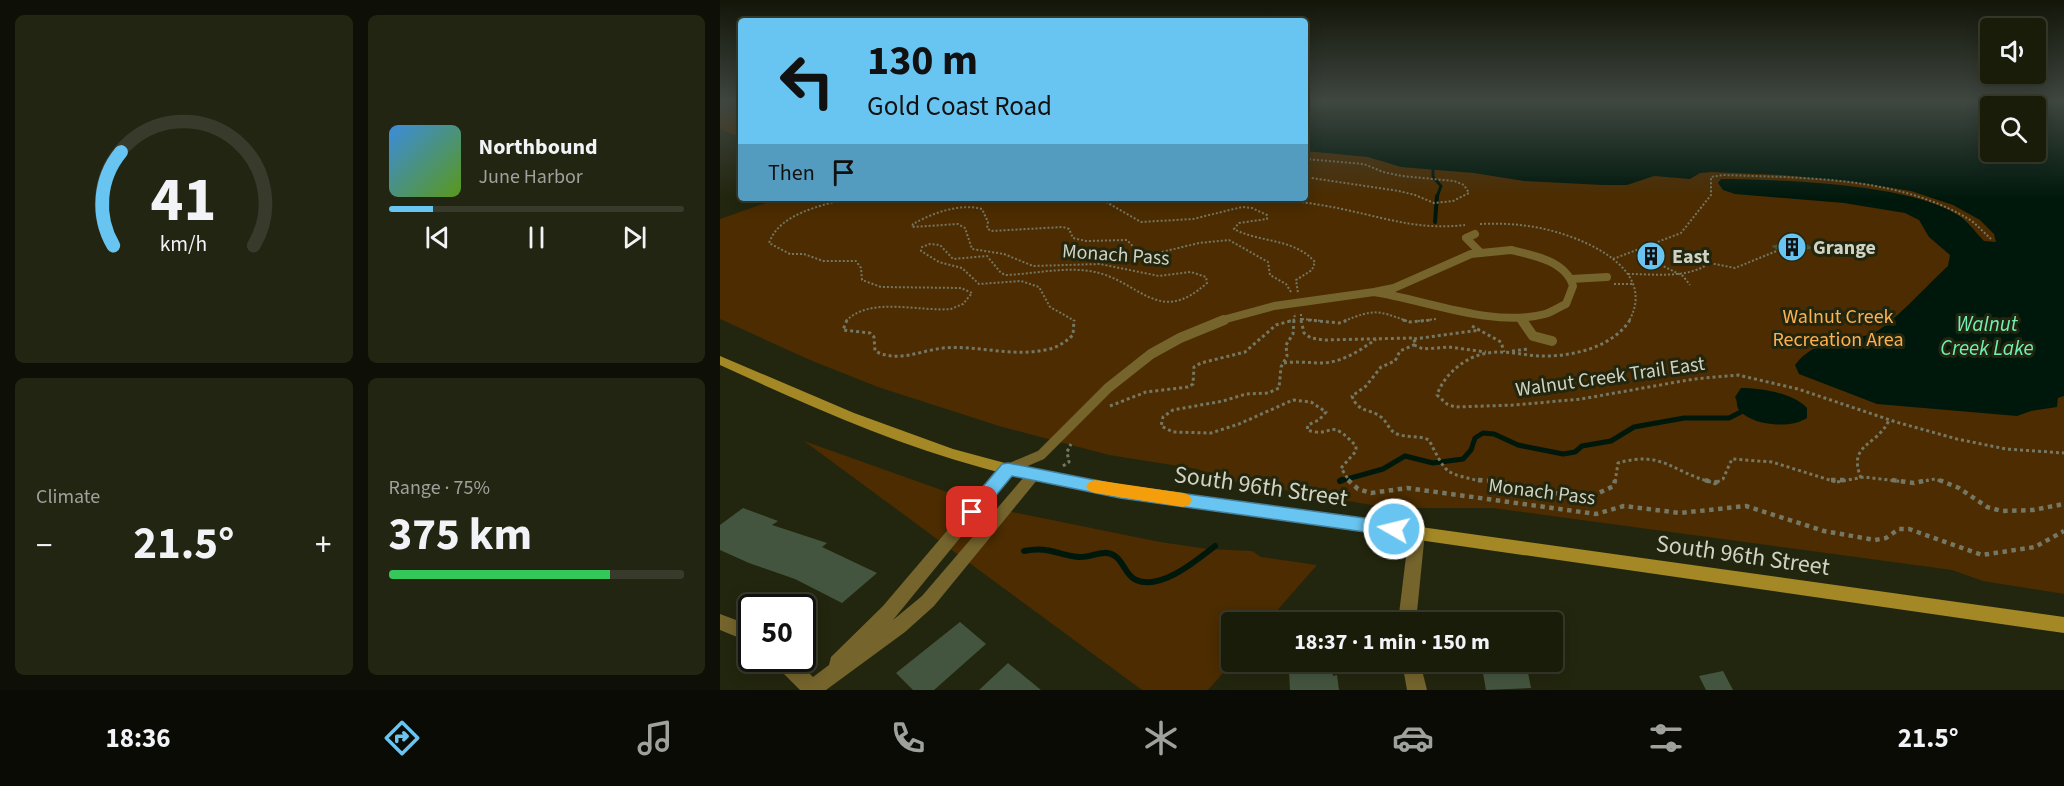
<!DOCTYPE html>
<html lang="en">
<head>
<meta charset="utf-8">
<style>
  :root { --surface:#1a1c0a; --page:#232513; --text:#f1f3f6; --muted:#9fa19c; --line:#383a2b; --accent:#68c4f0 }
  body { margin:0; font-family:"Source Sans 3",sans-serif; background:var(--page); color:var(--text); height:100vh; display:flex; flex-direction:column; font-size:22px; white-space:nowrap }
  * { box-sizing:border-box; margin:0 }
  p { font-size:20px; color:var(--muted) }
  .icon { flex:none; width:33px; height:33px; fill:none; stroke:currentColor; stroke-width:2; stroke-linecap:round; stroke-linejoin:round }
  .map { position:relative; flex:1; overflow:hidden }
  .details { display:flex; flex-direction:column; gap:15px; padding:15px; background:#0e0f06; width:720px }
  .details>* { flex:none }
  .hud { position:absolute; left:18px; top:18px; width:570px; height:183px; border-radius:6px; box-shadow:0 3px 15px #0003,0 0 0 2px var(--line); background:#68c4f0; color:#111; overflow:hidden }
  .controls { position:absolute; left:1260px; top:18px; display:grid; gap:12px }
  .controls a { display:grid; place-items:center; width:66px; height:66px; border-radius:6px; background:var(--surface); box-shadow:0 3px 15px #0003,0 0 0 2px var(--line); font-size:30px }
  .speed { position:absolute; left:18px; top:594px; display:flex; gap:12px; font-size:30px; font-weight:700; text-align:center }
  .speed>* { display:grid; place-content:center; width:78px; height:78px; border-radius:50%; background:var(--surface); box-shadow:0 3px 15px #0003,0 0 0 2px var(--line); line-height:1 }
  .speed .limit { border:3px solid #111; border-radius:9px; background:#fff; color:#111 }
  .pin { position:absolute; display:grid; place-items:center; width:51px; height:51px; color:#fff; margin:-26px; border-radius:12px; box-shadow:0 3px 9px #0006 }
  .me { position:absolute; width:66px; margin:-33px; rotate:278deg; stroke-linejoin:round; filter:drop-shadow(0 0 4px #0008) }
  .turn { display:flex; align-items:center; gap:21px; height:126px; padding:0 30px; font-size:27px }
  .turn .icon { width:78px; height:78px; stroke-width:2.5 }
  .turn b { display:block; font-size:42px; line-height:51px }
  .then { display:flex; align-items:center; height:57px; padding:0 30px; background:#0003; gap:12px; font-size:22px }
  .big { font-size:45px; font-weight:700; line-height:1.1 }
  .details .card { flex:1; display:flex; flex-direction:column; justify-content:center; gap:9px; min-width:0; padding:0 21px; border-radius:9px; background:var(--page) }
  .details .dial { align-items:center; gap:0 }
  .dial svg { height:156px; overflow:visible; fill:none; stroke:var(--line); stroke-width:7; stroke-linecap:round; text-anchor:middle }
  .dial text { fill:var(--text); stroke:none }
  .song { display:flex; align-items:center; gap:18px }
  .cover { width:72px; height:72px; border-radius:9px; background:linear-gradient(135deg,hsl(210 70% 55%),hsl(90 70% 35%)) }
  .played { height:6px; border-radius:3px; background:linear-gradient(90deg,var(--accent) 15%,var(--line) 15%) }
  .keys { display:flex; justify-content:space-around; direction:ltr }
  .heat { display:flex; justify-content:space-between; align-items:center; font-size:33px; direction:ltr }
  .charge { height:9px; border-radius:4px; background:linear-gradient(90deg,#34c759 75%,var(--line) 0) }
  .details .tiles { flex:1; display:grid; gap:15px; grid-template-columns:repeat(2,1fr) }
  .trip { position:absolute; left:501px; top:612px; width:342px; height:60px; border-radius:6px; background:var(--surface); box-shadow:0 3px 15px #0003,0 0 0 2px var(--line); font-weight:700; line-height:60px; text-align:center }
  .tabs { display:flex; height:96px; justify-content:space-around; align-items:center; background:#0a0b04; color:var(--muted) }
  .tabs .icon { width:42px; height:42px }
  .tabs .current { color:var(--accent) }
  .tabs b { font-size:27px; color:var(--text) }
  main { display:flex; flex:1; min-height:0 }
  .map>svg:first-child { display:block }
</style>
</head>
<body>
<main>
<section class="details">
<div class="tiles">
<div class="card dial"><svg viewBox="0 0 100 80">
<path d="M14 69A42 42 0 1 1 86 69"/>
<path d="M14 69A42 42 0 0 1 18 21" stroke="#68c4f0"/>
<text x="50" y="56" font-size="32" font-weight="700">41</text>
<text x="50" y="72" font-size="11">km/h</text>
</svg></div>
<div class="card">
<div class="song"><i class="cover"></i><div><b>Northbound</b><p>June Harbor</p></div></div>
<div class="played"></div>
<div class="keys"><svg class="icon" aria-label="previous" viewBox="0 0 24 24"><path d="M18 5L8 12l10 7zM5 5v14"/></svg><svg class="icon" aria-label="pause" viewBox="0 0 24 24"><path d="M8 5v14M16 5v14"/></svg><svg class="icon" aria-label="next" viewBox="0 0 24 24"><path d="M6 5l10 7-10 7zM19 5v14"/></svg></div>
</div>
<div class="card"><p>Climate</p>
<div class="heat"><a>−</a><b class="big">21.5°</b><a>+</a></div>
</div>
<div class="card"><p>Range · 75%</p><b class="big">375 km</b><div class="charge"></div></div>
</div>
</section>
<div class="map">
<svg width="1344" height="690" viewBox="0 0 1344 690">
  <rect width="100%" height="100%" fill="#23260e"/>
  <path fill="#4c2c00" fill-rule="evenodd" d="M0 101H21V138L0 129Z
    M585 101H1344V594L1263 581 1232 570 773 508H669L506 480 477 469 389 455 279 426 158 387 90 360 0 319V219L60 198H585ZM1270 106H1316V152H1270Z
    M84 441 272 508 440 542 488 549 532 551 541 557 597 565 547 622H512L513 662 488 690H422Z"/>
  <path fill="#00180c" fill-rule="evenodd" d="M585 101H1344V396L1338 398 1337 407 1311 411 1297 416 1157 404 1079 374 1075 365C1094 339 1124 342 1151 334 1168 329 1212 280 1228 266L1230 255 1209 237 1199 220 1185 213 1124 203 1015 194 1003 190 998 183 1001 179H1008C1067 180 1190 184 1238 215 1249 222 1255 232 1264 241L1276 242 1274 234 1260 220 1233 205 1191 191 1134 182 1062 175 992 172 980 173 970 179 934 176 907 185H883L804 181 754 173 681 167 648 157 585 151ZM1270 106H1316V152H1270Z
    M1021 388C1041 388 1073 393 1087 408V418C1071 429 1032 426 1019 410 1016 406 1018 402 1015 397Z"/>
  <g fill="none" stroke-linecap="round" stroke-linejoin="round">
    <path stroke="#00180c" stroke-width="3" d="M713 169V177L721 186 717 197"/>
    <path stroke="#00180c" stroke-width="4" d="M715 222 717 196"/>
    <path stroke="#00180c" stroke-width="5" d="M620 481 663 469 685 456 713 463 743 459 751 450 755 438 763 433 774 434 798 445 843 454 855 452 862 446 891 441 914 427 964 418H1009L1021 412"/>
    <path stroke="#00180c" stroke-width="6" d="M620 481 622 480
      M304 551C330 546 336 555 359 557 372 558 383 548 395 556 404 562 405 575 416 580 441 591 477 560 495 546"/>
  </g>
  <path fill="#44553f" d="M1078 239 1093 248 1066 255 1051 246Z
    M23 508 58 521 52 525 107 543 102 547 157 573 122 603 75 579 29 563 0 550V525Z
    M240 622 266 644 214 690H193L176 673Z
    M761 662H806L811 688 766 690Z
    M288 663 321 690H259Z
    M612 664 613 676 617 675 619 690H570L569 671Z
    M1003 671 1013 690H986L979 676Z"/>
  <g fill="none" stroke-linecap="round" stroke-linejoin="round">
    <path stroke="#747763" stroke-width="2" stroke-dasharray="2 2" stroke-linecap="butt" d="M585 159 644 164 663 172 682 176 734 181 744 185 749 193 733 201 714 203 695 195 679 191 585 177
      M379 198 421 222 473 219 522 207 532 208 547 215V219L519 223 514 229C540 243 574 238 595 262L592 270 576 280 578 293
      M554 198C580 202 606 205 631 211 672 220 702 230 745 225
      M760 224C780 223 800 224 820 228 860 236 939 267 909 321
      M893 259 961 233 991 195V177L1003 175C1083 178 1175 176 1247 218 1256 223 1263 232 1271 239
      M933 261 963 276 970 285
      M908 274C935 274 967 279 990 263L1015 268 1059 250
      M894 284H914
      M581 314V321
      M582 319 602 321
      M126 321C150 296 200 312 231 309L243 304 252 293 241 288 161 287 142 280 141 268 136 261H103L84 254H70L49 243C60 213 99 207 127 198
      M355 321 330 307 319 287 301 281 259 284 242 268 219 262 201 251 202 247 210 244 220 245 233 259 267 256 281 273 286 275C313 274 342 267 370 271 420 279 437 328 487 283L486 277 471 272 439 276 380 264 313 266 284 254 252 249 245 228 238 224 192 227 193 224C213 213 239 203 262 209L268 222 267 228 271 231 343 227 349 229 353 238 366 241 407 240 420 254 425 256 479 243 509 240 548 262 550 275 566 284 571 292
      M569 321 576 319
      M574 321 575 313
      M624 321C655 309 656 310 687 321
      M698 321 717 319"/>
    <path stroke="#747763" stroke-width="3" stroke-dasharray="3 3" stroke-linecap="butt" d="M127 320 123 330 150 333 154 337 155 351C178 363 199 351 223 348 257 345 291 357 325 350 337 348 344 343 353 335L354 320
      M574 320 573 334 566 345 567 356 561 367 559 388 548 393 526 394 503 401 453 410 443 417 441 426 453 432 491 433 519 424 573 400 591 402 606 412 599 420 588 425 587 430C615 439 607 415 636 446V451L621 468 630 482
      M581 320 584 333 591 338 603 340 693 338 696 344 680 351 675 361 661 367 646 386 632 396C638 413 649 408 661 417 667 421 669 431 677 434 687 438 699 435 709 440 728 477 724 472 764 482
      M588 320 619 323 628 320
      M683 320 690 322 711 320
      M910 320C892 348 851 357 819 356 802 355 785 350 768 353 746 356 724 374 717 395L727 404 735 407 795 405 861 399 974 379 1018 375 1078 389 1176 422 1237 439 1286 449 1344 453
      M752 326 781 342 784 352
      M694 339 760 330
      M694 345 703 349 729 347 766 352
      M792 351 809 349
      M564 363C577 361 590 363 603 363 623 362 641 350 656 339
      M390 406 426 392 468 387 473 384 474 367 481 363 525 352 556 325 574 320
      M343 466 349 462 347 452 351 444
      M1141 478C1127 443 1157 447 1169 420
      M895 482 898 463C942 450 952 472 991 482
      M997 482 1003 479 1012 459 1052 462 1116 482
      M1117 482 1144 477 1185 482
      M1200 482 1215 479 1223 482"/>
    <path stroke="#747763" stroke-width="4.5" stroke-dasharray="4.5 4.5" stroke-linecap="butt" d="M628 480 638 489 651 493 687 488 876 514 904 506 960 513 1026 506 1104 531 1155 540 1166 538 1179 529H1189L1262 555 1315 547 1344 531
      M758 480 784 482 808 495 830 493 874 495 894 486 895 480
      M985 480 995 483 1000 480
      M1111 480H1125
      M1172 480 1194 483 1208 480
      M1219 480 1239 488 1267 507 1282 511 1313 510 1344 504"/>
    <path stroke="#75642c" stroke-width="8" d="M755 234 746 238 760 252
      M791 250C813 255 846 261 853 286L846 304C839 307 832 312 825 314 773 328 706 300 654 292L674 288 751 254Z
      M851 279 887 277
      M802 319 803 321
      M499 321 554 306 654 292"/>
    <path stroke="#75642c" stroke-width="10" d="M802 320 813 336 832 341
      M288 469 321 455 388 388 431 354 460 338 504 320"/>
    <path fill="#75642c" fill-rule="evenodd" d="M288 464 293 465 295 469 293 473 173 620 202 596 310 470 315 469 320 470 322 474 214 606 185 632 106 690H80L54 664 52 658H74L93 677 109 665 111 657 163 606 283 465Z
      M697 526 703 527 705 532 696 622H678L689 532 691 527Z
      M0 614 32 626V643L0 630Z
      M682 662H700L707 690H687Z"/>
    <path fill="#a38825" fill-rule="evenodd" d="M0 356 134 413 233 449 296 466 401 485 1344 617V633L401 497C355 488 308 481 263 468 172 443 85 404 0 365Z"/>
  </g>
  <linearGradient id="sky" x2="0" y2="1"><stop stop-color="#131508"/><stop offset="0.51" stop-color="#3f4741"/><stop offset="1" stop-color="#3f4741" stop-opacity="0"/></linearGradient>
  <rect width="1344" height="198" fill="url(#sky)"/>
  <path fill="#68c4f0" stroke="#447f9c" stroke-width="1.5" d="M288 463 400 485 674 522 681 524 683 529 681 534 674 536 400 498 292 476 258 517 252 519 246 517 243 512 246 507 282 464Z"/>
  <path fill="#f59e0b" d="M375 480 463 493 469 495 472 500 469 505 463 507 375 493 369 491 366 486 369 482Z"/>
  <defs>
    <g id="building-disc" transform="scale(1.5)"><circle r="9.5" fill="#68c4f0" stroke="#23260e"/><path d="M-4-6H4V6H1V3H-1V6H-4ZM-2.5-4.3h1.7v1.8h-1.7ZM.8-4.3h1.7v1.8H.8ZM-2.5-1h1.7V.8h-1.7ZM.8-1h1.7V.8H.8Z" fill="#111"/></g>
  </defs>
  <g fill-rule="evenodd">
    <use href="#building-disc" x="1072" y="247"/>
    <use href="#building-disc" x="931" y="256"/>
  </g>
  <g text-anchor="middle" stroke-width="6" stroke-linejoin="round" paint-order="stroke">
    <g font-size="20" font-weight="bold" fill="#d0d3c4" stroke="#23260e" text-anchor="start">
      <text x="1093" y="254">Grange</text>
      <text x="952" y="263">East</text>
    </g>
    <g font-size="20" fill="#d0d3c4" stroke="#23260e">
      <text transform="translate(396 254) rotate(4)" y="7">Monach Pass</text>
      <text transform="translate(890 376) rotate(-8)" y="7">Walnut Creek Trail East</text>
      <text transform="translate(822 491) rotate(7)" y="7">Monach Pass</text>
    </g>
    <g font-size="20" fill="#feb150" stroke="#23260e">
      <text x="1118" y="323">Walnut Creek<tspan x="1118" dy="23">Recreation Area</tspan></text>
    </g>
    <g font-size="21" font-style="italic" fill="#6ff1b7" stroke="#23260e">
      <text x="1267" y="331">Walnut<tspan x="1267" dy="24">Creek Lake</tspan></text>
    </g>
    <g font-size="24" fill="#d0d3c4" stroke="#23260e">
      <text transform="translate(541 486) rotate(8)" y="8">South 96th Street</text>
      <text transform="translate(1023 555) rotate(8)" y="8">South 96th Street</text>
    </g>
  </g>
</svg>
<div class="controls">
<a><svg class="icon" aria-label="sound" viewBox="0 0 24 24"><path d="M4 9h4l5-4v14l-5-4H4zM17 9q2 3 0 6"/></svg></a>
<a><svg class="icon" aria-label="search" viewBox="0 0 24 24"><circle cx="10" cy="10" r="6"/><path d="M15 15l6 6"/></svg></a>
</div>
<div class="speed"><div class="limit">50</div></div>
<div class="pin" style="left:252px;top:512px;background:#d93025"><svg class="icon" aria-label="arrive" viewBox="0 0 24 24"><path d="M6 21V4h12l-3 4 3 4H6"/></svg></div>
<svg class="me" style="left:674px;top:529px" viewBox="-20 -20 40 40"><circle r="17" fill="#68c4f0" stroke="#fff" stroke-width="3"/><path d="M0-11L8 9 0 5-8 9z" fill="#fff"/></svg>
<div class="trip">18:37 · 1 min · 150 m</div>
<div class="hud">
<div class="turn"><svg class="icon" aria-label="left" viewBox="0 0 24 24"><path d="M17 20v-9H6M10 6l-5 5 5 5"/></svg><div><b>130 m</b>Gold Coast Road</div></div>
<div class="then">Then<svg class="icon" aria-label="arrive" viewBox="0 0 24 24"><path d="M6 21V4h12l-3 4 3 4H6"/></svg></div>
</div>
</div>
</main>
<nav class="tabs">
<b>18:36</b>
<svg class="icon current" aria-label="directions" viewBox="0 0 24 24"><path d="M12 3l9 9-9 9-9-9zM9 14v-3h6M13 9l2 2-2 2"/></svg>
<svg class="icon" aria-label="music" viewBox="0 0 24 24"><path d="M9 18V5l10-2v13"/><circle cx="6" cy="18" r="3"/><circle cx="16" cy="16" r="3"/></svg>
<svg class="icon" aria-label="phone" viewBox="0 0 24 24"><path d="M5 4h4l2 5-3 2q2 4 5 5l2-3 5 2v4C11 20 4 13 5 4z"/></svg>
<svg class="icon" aria-label="climate" viewBox="0 0 24 24"><path d="M12 3v18M4 7l16 10M4 17L20 7"/></svg>
<svg class="icon" aria-label="car" viewBox="0 0 24 24"><path d="M5 17H2v-5l4-1 3-4h7l3 4 3 1v5h-3M9 17h6M6 11h13"/><circle cx="7" cy="17" r="2"/><circle cx="17" cy="17" r="2"/></svg>
<svg class="icon" aria-label="filters" viewBox="0 0 24 24"><path d="M4 7h16M4 17h16"/><circle cx="9" cy="7" r="2"/><circle cx="15" cy="17" r="2"/></svg>
<b>21.5°</b>
</nav>
</body>
</html>
